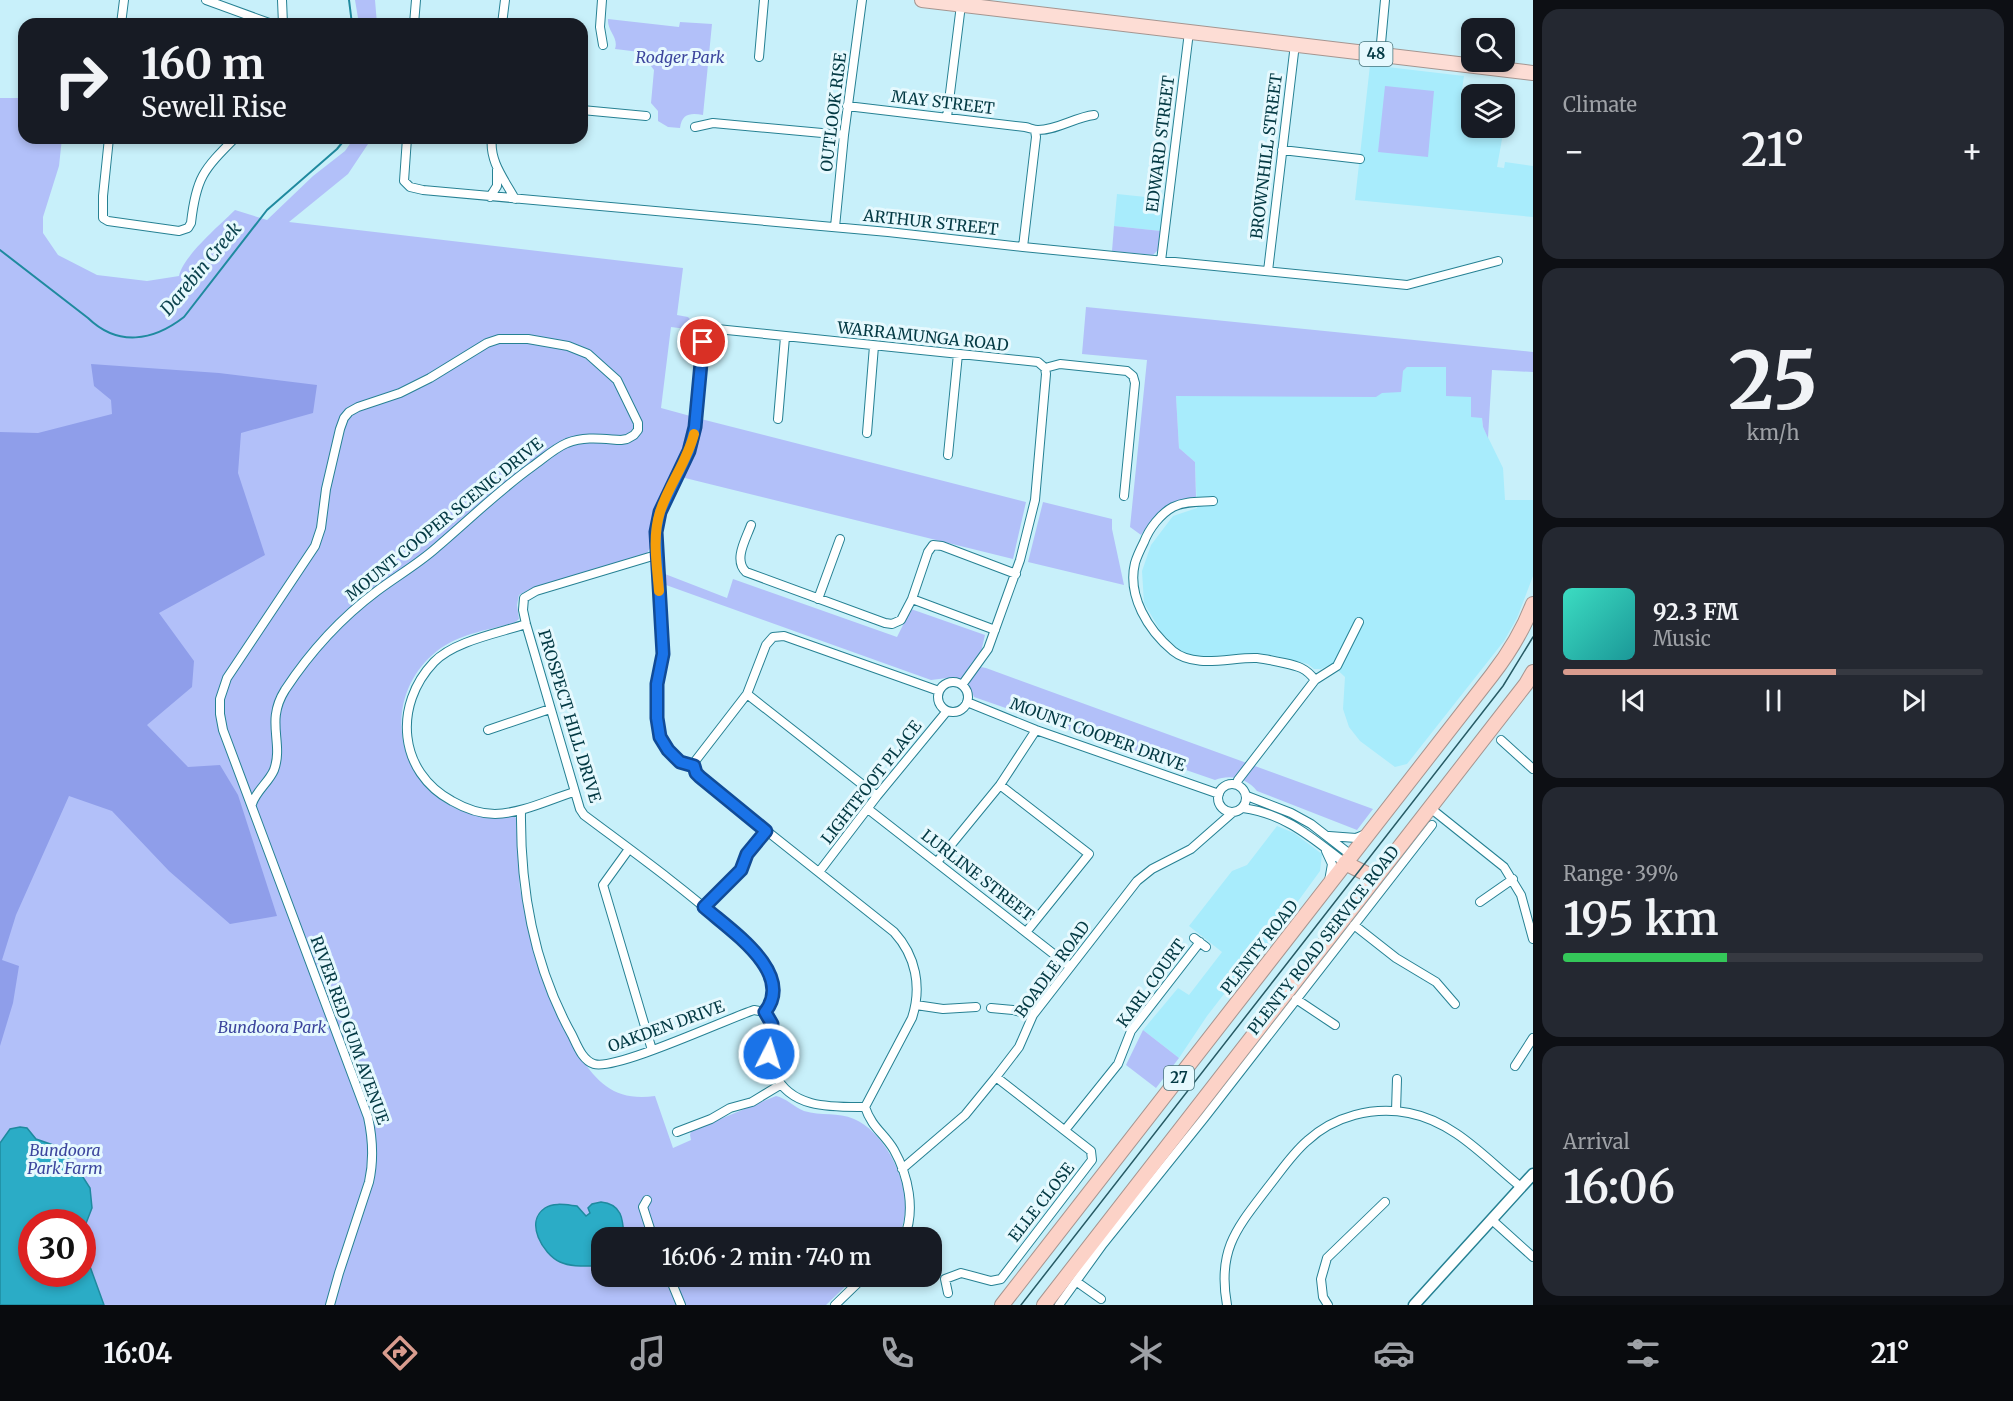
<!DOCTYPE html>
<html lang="en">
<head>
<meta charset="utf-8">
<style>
  :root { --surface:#171b24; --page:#242831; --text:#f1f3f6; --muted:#9ea1a6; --line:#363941; --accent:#d99c8e }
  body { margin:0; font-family:Merriweather,serif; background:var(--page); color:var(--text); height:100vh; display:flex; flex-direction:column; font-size:22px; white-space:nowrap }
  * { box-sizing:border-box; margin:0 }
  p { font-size:20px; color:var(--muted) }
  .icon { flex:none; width:33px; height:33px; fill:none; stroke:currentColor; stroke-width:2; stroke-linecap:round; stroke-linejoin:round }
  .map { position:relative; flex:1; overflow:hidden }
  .panel { display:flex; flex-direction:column; gap:9px; padding:9px; background:#0d0f14; width:480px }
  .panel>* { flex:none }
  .banner { position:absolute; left:18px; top:18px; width:570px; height:126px; border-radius:18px; box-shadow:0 3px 9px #0003; background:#171b24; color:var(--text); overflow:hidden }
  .controls { position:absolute; left:1461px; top:18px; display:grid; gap:12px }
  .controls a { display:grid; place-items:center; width:54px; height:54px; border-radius:12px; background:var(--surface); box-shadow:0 3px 9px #0003; font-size:30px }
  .speed { position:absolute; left:18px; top:1209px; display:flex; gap:12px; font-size:30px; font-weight:700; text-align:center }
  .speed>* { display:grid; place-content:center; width:78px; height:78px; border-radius:50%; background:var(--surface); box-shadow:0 3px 9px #0003; line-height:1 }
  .speed .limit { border:9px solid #d22; background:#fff; color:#111 }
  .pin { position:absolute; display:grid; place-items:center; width:51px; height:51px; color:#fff; margin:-26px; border:3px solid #fff; border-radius:50%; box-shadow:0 2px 6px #0007 }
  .me { position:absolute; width:66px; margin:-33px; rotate:5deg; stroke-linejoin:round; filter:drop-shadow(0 0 4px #0008) }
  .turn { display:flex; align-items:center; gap:21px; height:126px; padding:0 24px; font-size:27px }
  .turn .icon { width:78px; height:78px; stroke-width:2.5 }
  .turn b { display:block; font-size:42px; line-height:51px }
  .big { font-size:45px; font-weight:600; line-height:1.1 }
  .panel .card { flex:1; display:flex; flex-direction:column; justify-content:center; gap:9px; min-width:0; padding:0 21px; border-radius:18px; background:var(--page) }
  .panel .dial { align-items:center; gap:0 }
  .dial b { font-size:78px; line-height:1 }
  .song { display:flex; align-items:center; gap:18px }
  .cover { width:72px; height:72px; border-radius:9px; background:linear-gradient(135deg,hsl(170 70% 55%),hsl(180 70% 35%)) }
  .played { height:6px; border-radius:3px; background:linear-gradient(90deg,var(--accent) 65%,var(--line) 65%) }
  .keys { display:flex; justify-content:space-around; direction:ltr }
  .heat { display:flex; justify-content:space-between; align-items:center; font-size:33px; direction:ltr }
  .charge { height:9px; border-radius:4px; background:linear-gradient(90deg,#34c759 39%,var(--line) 0) }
  .trip { position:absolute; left:591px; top:1227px; width:351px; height:60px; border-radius:18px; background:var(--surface); box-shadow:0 3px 9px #0003; font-weight:600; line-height:60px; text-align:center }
  .tabs { display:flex; height:96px; justify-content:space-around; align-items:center; background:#090b0e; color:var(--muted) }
  .tabs .icon { width:42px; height:42px }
  .tabs .current { color:var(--accent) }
  .tabs b { font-size:27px; color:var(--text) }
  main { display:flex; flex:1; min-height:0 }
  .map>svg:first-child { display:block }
</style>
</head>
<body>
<main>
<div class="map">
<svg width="1533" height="1305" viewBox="0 0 1533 1305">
  <rect width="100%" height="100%" fill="#c8f0fa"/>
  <path fill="#a8ecfc" d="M1370 65 1464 76 1461 96 1471 97 1472 128H1504L1497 167 1504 168 1505 162 1533 166V217L1355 200Z
    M1117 194 1165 199 1161 231 1114 226Z
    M1407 367H1447L1471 396 1482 418 1483 427 1503 468 1505 500H1533V576L1517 618 1504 641 1407 764 1395 767 1360 741 1349 727 1343 709 1345 677 1331 664 1321 669H1314L1308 664 1276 656 1249 654 1196 657 1181 652 1161 632 1144 603 1142 571 1151 545 1173 516 1197 508 1195 462 1179 448 1176 396 1250 395 1403 371Z
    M1277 826 1294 833 1322 854 1320 871 1259 955 1253 956 1240 966 1241 972 1207 1016 1179 1058 1143 1030 1178 988 1189 995 1222 952 1189 926 1232 871 1247 865Z"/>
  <path fill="#b2c0f9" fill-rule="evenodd" d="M355 0H375L377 24H359Z
    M608 19 679 27 680 22 712 24 703 115C691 113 682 113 680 128L668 127 658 121V111L651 103 654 70 640 52 615 49C619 37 607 31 608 19Z
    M1385 86 1434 91 1428 157 1378 152Z
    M0 98H24V138H62L59 166 43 217V233L58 255 97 275 147 281 179 276C183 256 220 225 235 210L267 220 313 176 345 151 354 138H372L348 174 289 222 683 268 677 315 688 317 698 328 697 333 694 330 671 327 661 408 694 417 684 455 655 511 650 548 647 553 636 558 530 589 519 595 517 605 519 619 514 623C488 630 459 634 437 651 379 697 395 785 462 811 478 817 496 815 512 815L516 818 520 889 536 957 580 1056C599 1086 618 1101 655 1096L673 1148 691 1140 690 1135 691 1131 776 1096C786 1098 794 1107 804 1111 821 1116 838 1112 854 1119 891 1135 920 1202 897 1237L602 1238V1276L855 1277 826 1305H0ZM32 1222H82V1274H32Z
    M1114 226 1161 231 1160 248 1153 255 1112 251Z
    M1086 307 1533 352V372L1492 370 1488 438 1483 427 1482 418 1471 417V397L1446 396V367H1407L1403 371 1401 392 1382 393 1376 397 1176 396 1179 448 1195 462 1196 497C1169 501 1156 513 1141 535L1130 527 1147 360 1082 354Z
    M701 419 1026 502 1013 559 681 477 692 455Z
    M1043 502 1112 519V529L1124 585 1028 562Z
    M665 574 727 598 733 579 897 637 911 609 985 635 981 652 970 665 986 668 1373 809 1357 830 1257 791C1247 778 1230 774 1215 780L974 697 970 688 955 677 931 680 666 585Z
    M1143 1030 1179 1058 1156 1088 1126 1065Z"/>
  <path fill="#8f9eea" d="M91 364 219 373 317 385 313 413 241 433 238 473 265 555 159 613 194 661 192 687 147 725 188 767 220 765 238 795 277 916 230 924 169 871 112 811 69 796 16 915 2 960 19 966 13 1003 0 1046V432L38 433 112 414 111 400 94 386Z"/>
  <path fill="#2bacc6" stroke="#1f8a9f" stroke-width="1.5" fill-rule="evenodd" d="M20 1127 27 1128 36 1139 56 1146 72 1160 90 1188 92 1208 85 1226 88 1261 104 1305H0V1143L10 1129ZM32 1222H82V1274H32Z
    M601 1202C622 1204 623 1219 624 1237L602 1238 601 1270 597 1266C585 1266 571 1267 560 1262 543 1254 524 1222 545 1208 554 1202 567 1205 577 1206L586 1216 590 1213 588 1208 592 1204Z"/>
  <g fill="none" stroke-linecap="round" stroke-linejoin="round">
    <path stroke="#1f8a9f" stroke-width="2" d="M349 0 352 24
      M0 250 88 318C118 347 153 341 184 317L267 210 337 149 346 138"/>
    <g stroke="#268193" stroke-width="10">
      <path id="minor" d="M206 0 272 24
        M282 0 283 24
        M602 0 600 27 603 45
        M121 24 124 0
        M414 24 416 0
        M502 24 505 0
        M1380 54 1385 0
        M759 57 764 0
        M847 106 1025 127C1030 128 1034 130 1038 130 1058 130 1075 117 1094 115
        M582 110 646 116
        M947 117 961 5
        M695 127 713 123 844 135
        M109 138 103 196V218L108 221 179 231 188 228 191 223C196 178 203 170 235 138
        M407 138 404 181 410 187 423 190 888 232 1023 247 1407 285 1498 261
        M492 138C489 161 504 179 515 199
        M1282 150 1360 159
        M490 197 497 186V169
        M835 227 844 135 862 0
        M1023 247 1036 137 1035 130
        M1161 261 1189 32
        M1268 271 1295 44
        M778 419 785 337
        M867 433 874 346
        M948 455 958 354
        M1213 501C1199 502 1185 501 1173 507 1160 514 1149 529 1144 542 1141 548 1137 556 1135 563 1127 596 1148 630 1173 651 1195 669 1231 657 1257 658 1266 659 1275 661 1284 663 1298 666 1306 668 1315 680
        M751 525C746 539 733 560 746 572L885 623 892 624 901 620 912 599 995 630
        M656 555 536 591 524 598 523 610 526 624 580 809 584 815C632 851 681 886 726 926 739 938 756 950 765 965 774 981 776 998 765 1012
        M818 599 840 539
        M912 599 928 552 933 545 942 546 1016 574
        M526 624C499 633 454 641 434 662 393 705 398 772 452 801 466 809 479 814 495 814 523 813 548 800 574 792
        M938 697a15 15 0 1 1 30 0a15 15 0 1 1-30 0Z
        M962 685 988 649 1020 560 1035 500 1046 374 1045 368
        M747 694 877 796
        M967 702 1036 730 1219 794
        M488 730 550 709
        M1501 740 1533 769
        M694 766 680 762 668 750 660 737 657 718 658 684 663 654 656 532 660 512 689 451 695 427 703 342 707 334 717 329 1038 362 1045 368 1060 364 1127 371 1133 376 1135 383 1124 496
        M694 766 696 773 700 778 894 932C916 956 922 987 912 1018L865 1107C872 1128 884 1133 894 1150 908 1175 916 1210 904 1238
        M694 766 696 760 747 694 766 645 773 637 784 636 939 691
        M1218 798a14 14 0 1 1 28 0a14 14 0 1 1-28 0Z
        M1237 784 1238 780 1315 680 1337 666 1359 622
        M1000 785 1089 854 1027 931
        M1247 796 1291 813 1311 824 1351 855
        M252 804C256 791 269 782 274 770 284 742 265 722 285 690 310 652 341 618 377 591 397 576 418 564 436 548 469 520 498 491 533 466 544 458 555 448 567 443 585 436 603 439 621 440L627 439 634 435 638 430V423L617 380 588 354 568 346 528 339H499L487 343 430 378 400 393 358 407 349 412 344 418 340 429 326 489 321 528 315 546 227 678 220 699V714L223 730 368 1117C373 1140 374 1160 369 1182L339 1273 330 1305
        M1429 807 1504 867 1521 895 1533 939
        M1243 808C1286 814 1312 838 1345 863
        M868 809 1069 966
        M521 810C520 888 534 967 572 1035 577 1045 582 1060 594 1064 615 1071 727 1019 754 1010L765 1012
        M1329 836 1356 838 1366 834
        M629 849 603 885 652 1050
        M1326 851 1332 864 1329 881
        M937 862 1000 785 1036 730
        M819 872 877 796 947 711
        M1480 902 1513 879
        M704 907 741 870 747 853 766 831
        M1354 925 1396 958 1436 982 1455 1004
        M1194 938 1206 947
        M1296 999 1335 1025
        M916 1005 943 1009 976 1007
        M991 1008 1013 1010 1033 1015
        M765 1012C775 1025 770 1037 769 1052 768 1061 772 1067 775 1074 791 1109 832 1107 865 1107
        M1515 1066 1533 1038
        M1396 1111 1397 1079
        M1065 1130 1118 1064 1131 1031 1200 942
        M677 1132 711 1119 730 1108 752 1102 780 1085
        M902 1169 965 1115 996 1077 1019 1047 1033 1015 1137 881 1152 869 1191 849 1232 813
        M647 1200 643 1207 653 1238
        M1492 1220 1533 1257
        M669 1276 681 1305
        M1077 1282 1101 1299
        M948 1293 945 1279 961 1273 991 1281 1001 1279 1092 1160 1091 1151 996 1077
        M835 1305 865 1276
        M1059 1305 1103 1244 1205 1117 1432 825
        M1227 1305C1217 1249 1237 1228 1269 1186 1281 1171 1292 1154 1307 1141 1334 1116 1373 1106 1409 1113 1455 1122 1486 1159 1521 1187
        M1328 1305 1323 1297 1321 1279 1327 1258 1385 1202"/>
    </g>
    <g stroke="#268193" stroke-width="13">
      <path id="tertiary" d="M1414 1305 1533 1174"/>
    </g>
    <g stroke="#a59590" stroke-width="16">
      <path id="primary" d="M922 0 1533 73"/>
    </g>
    <g stroke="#a59590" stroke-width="16">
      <path id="trunk" d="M1345 863 1375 878
        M1002 1305 1492 675C1509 653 1523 630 1533 604
        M1044 1305 1526 684 1533 672"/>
    </g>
    <use href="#minor" stroke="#fff" stroke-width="8"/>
    <use href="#tertiary" stroke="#fff" stroke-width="10"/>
    <use href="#primary" stroke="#fdddd5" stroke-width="14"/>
    <use href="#trunk" stroke="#fcd2c7" stroke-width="14"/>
    <path stroke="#275a64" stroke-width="1.5" d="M1021 1305 1503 686 1533 637"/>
  </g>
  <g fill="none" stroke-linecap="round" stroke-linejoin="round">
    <g stroke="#114b97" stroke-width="15">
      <path id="route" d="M703 342 695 427 689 451 660 512 656 532 663 654 657 684V718L660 737 668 750 680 762 694 766 696 773 700 777 766 831 747 854 741 870 704 907C730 930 796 973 765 1012L772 1024 769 1054"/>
    </g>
    <use href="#route" stroke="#1a73e8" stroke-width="10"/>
    <path stroke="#f59e0b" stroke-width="10" d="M659 591C657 565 652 537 660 512 669 484 687 462 694 434"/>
  </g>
  <g text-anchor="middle" stroke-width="6" stroke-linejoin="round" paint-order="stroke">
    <g fill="#e6f9fe" stroke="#47737b" stroke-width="1.5">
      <rect x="1359.5" y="42" width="33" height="24" rx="4.5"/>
      <rect x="1164" y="1066" width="30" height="24" rx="4.5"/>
    </g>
    <g font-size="15" font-weight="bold" fill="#033943">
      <text x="1376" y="59">48</text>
      <text x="1179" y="1083">27</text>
    </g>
    <g font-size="16" font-style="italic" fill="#3c459d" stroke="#e6f9fe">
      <text x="680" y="63">Rodger Park</text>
      <text x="272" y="1033">Bundoora Park</text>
      <text x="65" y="1156">Bundoora<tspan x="65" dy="18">Park Farm</tspan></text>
    </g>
    <g font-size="16" fill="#033943" stroke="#e6f9fe">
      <text transform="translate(943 102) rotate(7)" y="6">MAY STREET</text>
      <text transform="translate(833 112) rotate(-83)" y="6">OUTLOOK RISE</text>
      <text transform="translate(1160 144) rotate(-83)" y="6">EDWARD STREET</text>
      <text transform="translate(1266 156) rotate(-83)" y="6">BROWNHILL STREET</text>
      <text transform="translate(931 222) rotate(6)" y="6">ARTHUR STREET</text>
      <text transform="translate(923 336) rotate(6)" y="6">WARRAMUNGA ROAD</text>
      <text transform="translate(444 519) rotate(-39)" y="6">MOUNT COOPER SCENIC DRIVE</text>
      <text transform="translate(570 716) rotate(73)" y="6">PROSPECT HILL DRIVE</text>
      <text transform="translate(1098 734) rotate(20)" y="6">MOUNT COOPER DRIVE</text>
      <text transform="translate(871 782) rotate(-52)" y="6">LIGHTFOOT PLACE</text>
      <text transform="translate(978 875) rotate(38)" y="6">LURLINE STREET</text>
      <text transform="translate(1323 940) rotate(-52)" y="6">PLENTY ROAD SERVICE ROAD</text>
      <text transform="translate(1259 947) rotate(-52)" y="6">PLENTY ROAD</text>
      <text transform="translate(1052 969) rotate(-54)" y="6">BOADLE ROAD</text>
      <text transform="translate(1151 983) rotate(-54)" y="6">KARL COURT</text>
      <text transform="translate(666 1026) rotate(-20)" y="6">OAKDEN DRIVE</text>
      <text transform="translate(350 1030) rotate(70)" y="6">RIVER RED GUM AVENUE</text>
      <text transform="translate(1041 1202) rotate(-52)" y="6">ELLE CLOSE</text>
    </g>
    <g font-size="18" font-style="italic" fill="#0c434e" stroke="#e6f9fe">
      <text transform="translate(201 269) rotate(-50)" y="6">Darebin Creek</text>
    </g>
  </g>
</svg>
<div class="controls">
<a><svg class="icon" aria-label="search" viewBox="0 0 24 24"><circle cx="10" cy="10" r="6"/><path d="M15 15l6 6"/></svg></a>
<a><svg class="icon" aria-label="layers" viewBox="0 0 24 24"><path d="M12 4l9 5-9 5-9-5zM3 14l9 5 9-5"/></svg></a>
</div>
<div class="speed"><div class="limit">30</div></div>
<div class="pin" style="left:703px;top:342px;background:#d93025"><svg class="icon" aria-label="arrive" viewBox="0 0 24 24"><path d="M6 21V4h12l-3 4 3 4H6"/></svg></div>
<svg class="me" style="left:769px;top:1054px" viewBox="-20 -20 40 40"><circle r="17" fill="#1a73e8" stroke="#fff" stroke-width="3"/><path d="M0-11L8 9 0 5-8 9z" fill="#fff"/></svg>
<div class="trip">16:06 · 2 min · 740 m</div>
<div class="banner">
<div class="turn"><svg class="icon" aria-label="right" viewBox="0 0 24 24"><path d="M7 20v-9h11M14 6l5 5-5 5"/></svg><div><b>160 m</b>Sewell Rise</div></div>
</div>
</div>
<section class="panel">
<div class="card"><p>Climate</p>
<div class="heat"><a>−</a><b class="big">21°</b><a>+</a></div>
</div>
<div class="card dial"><b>25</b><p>km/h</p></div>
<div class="card">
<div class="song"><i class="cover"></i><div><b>92.3 FM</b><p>Music</p></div></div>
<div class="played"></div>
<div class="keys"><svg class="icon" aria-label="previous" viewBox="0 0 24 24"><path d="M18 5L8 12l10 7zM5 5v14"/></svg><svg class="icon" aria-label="pause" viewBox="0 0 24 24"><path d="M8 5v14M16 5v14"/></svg><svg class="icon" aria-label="next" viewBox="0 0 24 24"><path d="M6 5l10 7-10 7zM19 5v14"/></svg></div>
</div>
<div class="card"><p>Range · 39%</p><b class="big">195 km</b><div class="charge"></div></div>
<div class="card"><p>Arrival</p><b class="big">16:06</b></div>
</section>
</main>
<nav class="tabs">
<b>16:04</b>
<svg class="icon current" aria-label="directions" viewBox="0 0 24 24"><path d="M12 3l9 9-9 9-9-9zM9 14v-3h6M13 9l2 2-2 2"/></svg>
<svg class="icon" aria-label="music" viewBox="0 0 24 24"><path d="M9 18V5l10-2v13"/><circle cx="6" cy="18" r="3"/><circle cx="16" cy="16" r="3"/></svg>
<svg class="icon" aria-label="phone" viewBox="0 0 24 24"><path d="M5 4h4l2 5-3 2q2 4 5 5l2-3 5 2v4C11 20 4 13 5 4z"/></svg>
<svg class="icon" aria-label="climate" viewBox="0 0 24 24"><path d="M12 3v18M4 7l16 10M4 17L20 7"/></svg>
<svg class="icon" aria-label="car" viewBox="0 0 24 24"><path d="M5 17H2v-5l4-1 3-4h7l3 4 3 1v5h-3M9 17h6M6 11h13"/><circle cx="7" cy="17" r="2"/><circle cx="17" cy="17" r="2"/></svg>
<svg class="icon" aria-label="filters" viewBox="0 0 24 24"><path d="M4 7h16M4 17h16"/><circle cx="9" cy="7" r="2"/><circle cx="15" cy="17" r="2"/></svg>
<b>21°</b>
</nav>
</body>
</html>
